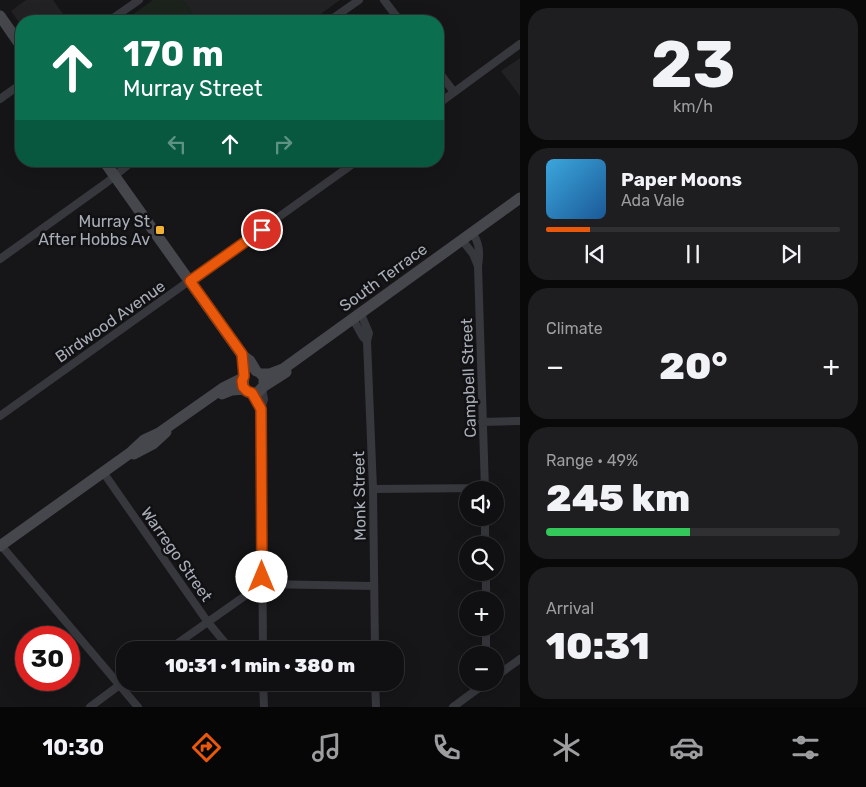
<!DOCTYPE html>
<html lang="en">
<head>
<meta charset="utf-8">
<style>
  :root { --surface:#101012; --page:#1e1e20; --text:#f1f3f6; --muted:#9c9d9f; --line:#303032; --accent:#ea580c }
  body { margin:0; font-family:Rubik,sans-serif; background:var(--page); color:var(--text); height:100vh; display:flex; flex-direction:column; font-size:19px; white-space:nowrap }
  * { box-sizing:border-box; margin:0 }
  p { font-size:16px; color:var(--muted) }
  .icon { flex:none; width:28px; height:28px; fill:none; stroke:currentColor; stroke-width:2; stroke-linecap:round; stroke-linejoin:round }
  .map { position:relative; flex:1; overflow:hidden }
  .side { display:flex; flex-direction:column; gap:8px; padding:8px; background:#09090a; width:346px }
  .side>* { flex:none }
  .banner { position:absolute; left:15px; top:15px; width:429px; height:152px; border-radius:20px; box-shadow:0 5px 20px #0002,0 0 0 1px var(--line); background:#0b6e4f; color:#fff; overflow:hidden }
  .tools { position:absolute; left:459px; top:481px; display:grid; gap:10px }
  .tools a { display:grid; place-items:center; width:45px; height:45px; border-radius:50%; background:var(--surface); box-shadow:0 5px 20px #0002,0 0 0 1px var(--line); font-size:25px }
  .speed { position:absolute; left:15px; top:626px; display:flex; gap:10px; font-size:25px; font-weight:700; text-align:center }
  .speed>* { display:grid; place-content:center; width:65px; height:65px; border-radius:50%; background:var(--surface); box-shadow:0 5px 20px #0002,0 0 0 1px var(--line); line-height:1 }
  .speed .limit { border:8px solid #d22; background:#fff; color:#111 }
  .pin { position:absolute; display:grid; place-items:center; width:42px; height:42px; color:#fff; margin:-21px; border:2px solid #fff; border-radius:50%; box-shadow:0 1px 5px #0007 }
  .me { position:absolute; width:55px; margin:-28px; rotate:0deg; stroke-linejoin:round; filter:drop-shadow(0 0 4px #0008) }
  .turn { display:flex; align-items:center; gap:18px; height:105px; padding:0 25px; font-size:22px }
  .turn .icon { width:65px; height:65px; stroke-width:2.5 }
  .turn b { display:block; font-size:35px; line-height:42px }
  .lanes { display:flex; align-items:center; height:48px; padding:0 25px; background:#0003; justify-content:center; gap:25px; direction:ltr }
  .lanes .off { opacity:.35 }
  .big { font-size:38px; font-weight:800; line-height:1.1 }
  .side .widget { flex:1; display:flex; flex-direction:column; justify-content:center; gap:8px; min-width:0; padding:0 18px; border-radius:20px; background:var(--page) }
  .side .dial { align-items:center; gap:0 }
  .dial b { font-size:65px; line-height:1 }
  .song { display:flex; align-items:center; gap:15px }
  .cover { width:60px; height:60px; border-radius:8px; background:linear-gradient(135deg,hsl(200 70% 55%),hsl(210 70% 35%)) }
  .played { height:5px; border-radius:2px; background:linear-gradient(90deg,var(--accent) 15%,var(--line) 15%) }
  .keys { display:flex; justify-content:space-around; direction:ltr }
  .heat { display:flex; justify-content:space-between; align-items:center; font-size:28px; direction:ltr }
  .charge { height:8px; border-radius:4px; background:linear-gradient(90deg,#34c759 49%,var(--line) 0) }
  .trip { position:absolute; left:116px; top:641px; width:288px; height:50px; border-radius:20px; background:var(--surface); box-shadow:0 5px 20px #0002,0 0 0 1px var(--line); font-weight:800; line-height:50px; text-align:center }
  .tab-bar { display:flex; height:80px; justify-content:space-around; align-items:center; background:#060607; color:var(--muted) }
  .tab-bar .icon { width:35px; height:35px }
  .tab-bar .current { color:var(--accent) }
  .tab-bar b { font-size:22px; color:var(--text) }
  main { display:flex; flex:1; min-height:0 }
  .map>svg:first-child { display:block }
</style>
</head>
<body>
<main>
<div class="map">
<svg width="520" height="707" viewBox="0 0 520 707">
  <rect width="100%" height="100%" fill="#161618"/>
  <path fill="#222225" d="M26 0H53L68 21H21V25L11 11Z
    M183 0H340L311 21H198Z
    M520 58V96L501 71Z"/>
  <path fill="#1c231d" d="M153 0H183L198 21H124Z"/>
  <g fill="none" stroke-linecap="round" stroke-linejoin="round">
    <path stroke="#37383d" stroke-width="8" d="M384 0 400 21
      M109 21 139 0
      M329 21 359 0
      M438 71 454 92
      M0 99 21 84
      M438 104 520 44
      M472 233C480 243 480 254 478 266L485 490
      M462 240 473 254 478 266
      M0 259 106 183 133 161
      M361 314 369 333 367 341 373 489 375 650
      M353 319 363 337 367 341
      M262 389 264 399 261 409 263 650
      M0 416 357 161
      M482 422 520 421
      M103 472 207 621 231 650
      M373 489 485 488
      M485 518V545
      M0 544 138 707
      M486 572V600
      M486 628V655
      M168 650 262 584 374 586
      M495 677 520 659
      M263 682 264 707
      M375 682 376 707
      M90 707 125 681
      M453 707 487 682"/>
    <path stroke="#45474d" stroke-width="11" d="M0 16 21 46
      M104 161 242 355 250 361 256 371
      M242 355C243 361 245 369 244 375 243 386 242 395 257 393L264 386V380
      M261 374H270L283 369 520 198
      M264 386 286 372
      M222 394 232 390 245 389
      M134 454 153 444 166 432
      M0 546 130 453 144 440 159 433 223 388 243 378"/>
  </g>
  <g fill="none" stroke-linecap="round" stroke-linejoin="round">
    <g stroke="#983908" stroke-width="12">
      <path id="route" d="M262 230 190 281 242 354 244 376 242 381 243 387 247 391 252 393 261 409 262 577"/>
    </g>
    <use href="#route" stroke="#ea580c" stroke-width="9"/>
  </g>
  <rect fill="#f2b134" stroke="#111113" stroke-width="2" x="155" y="225" width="10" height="10" rx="2.5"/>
  <g text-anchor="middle" stroke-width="5" stroke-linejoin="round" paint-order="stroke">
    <g font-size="16" fill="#a8adb8" stroke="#111113" text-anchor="end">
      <text x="150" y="227">Murray St<tspan x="150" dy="18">After Hobbs Av</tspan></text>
    </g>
    <g font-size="16" fill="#a8adb8" stroke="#111113">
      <text transform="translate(383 277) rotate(-36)" y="6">South Terrace</text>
      <text transform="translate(110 321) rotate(-35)" y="6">Birdwood Avenue</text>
      <text transform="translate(468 378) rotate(-92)" y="6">Campbell Street</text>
      <text transform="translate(359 496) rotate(-91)" y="6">Monk Street</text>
      <text transform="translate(177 554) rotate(55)" y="6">Warrego Street</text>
    </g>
  </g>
</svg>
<div class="tools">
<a><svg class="icon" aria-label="sound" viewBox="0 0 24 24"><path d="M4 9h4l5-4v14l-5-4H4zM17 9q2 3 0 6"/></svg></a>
<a><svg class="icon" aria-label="search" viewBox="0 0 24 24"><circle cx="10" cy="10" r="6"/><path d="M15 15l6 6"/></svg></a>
<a>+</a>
<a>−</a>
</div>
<div class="speed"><div class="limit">30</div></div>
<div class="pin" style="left:262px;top:230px;background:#d93025"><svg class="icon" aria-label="arrive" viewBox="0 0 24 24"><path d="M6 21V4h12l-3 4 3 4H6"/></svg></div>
<svg class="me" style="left:262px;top:577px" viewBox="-20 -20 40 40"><circle r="19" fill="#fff"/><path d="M0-13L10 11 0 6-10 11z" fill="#ea580c"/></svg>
<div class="trip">10:31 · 1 min · 380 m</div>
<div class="banner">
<div class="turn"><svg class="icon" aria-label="ahead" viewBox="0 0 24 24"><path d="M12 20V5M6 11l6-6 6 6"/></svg><div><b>170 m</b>Murray Street</div></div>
<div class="lanes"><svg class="icon off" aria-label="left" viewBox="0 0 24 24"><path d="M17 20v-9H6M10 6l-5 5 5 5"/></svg><svg class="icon" aria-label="ahead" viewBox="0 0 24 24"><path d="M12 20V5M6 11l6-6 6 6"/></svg><svg class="icon off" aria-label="right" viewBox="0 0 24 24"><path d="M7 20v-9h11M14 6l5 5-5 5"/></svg></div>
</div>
</div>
<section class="side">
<div class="widget dial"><b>23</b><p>km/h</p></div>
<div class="widget">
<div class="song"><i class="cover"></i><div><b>Paper Moons</b><p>Ada Vale</p></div></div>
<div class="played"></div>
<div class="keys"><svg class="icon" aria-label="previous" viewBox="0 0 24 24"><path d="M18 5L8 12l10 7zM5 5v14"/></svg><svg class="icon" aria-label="pause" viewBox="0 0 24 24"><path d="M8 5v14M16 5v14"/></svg><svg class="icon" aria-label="next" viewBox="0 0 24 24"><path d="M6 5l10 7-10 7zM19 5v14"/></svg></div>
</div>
<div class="widget"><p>Climate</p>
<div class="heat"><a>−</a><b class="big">20°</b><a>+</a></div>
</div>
<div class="widget"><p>Range · 49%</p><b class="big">245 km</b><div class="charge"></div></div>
<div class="widget"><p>Arrival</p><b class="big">10:31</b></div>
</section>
</main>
<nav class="tab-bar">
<b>10:30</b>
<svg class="icon current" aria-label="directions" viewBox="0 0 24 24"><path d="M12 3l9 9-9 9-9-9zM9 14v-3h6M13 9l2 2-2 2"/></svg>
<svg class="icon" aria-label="music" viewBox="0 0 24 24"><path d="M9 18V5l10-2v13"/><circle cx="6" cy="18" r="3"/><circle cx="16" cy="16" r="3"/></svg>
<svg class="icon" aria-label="phone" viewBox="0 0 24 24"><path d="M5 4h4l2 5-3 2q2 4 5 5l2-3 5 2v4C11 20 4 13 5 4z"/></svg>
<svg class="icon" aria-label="climate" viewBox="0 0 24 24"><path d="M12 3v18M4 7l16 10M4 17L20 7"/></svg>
<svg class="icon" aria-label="car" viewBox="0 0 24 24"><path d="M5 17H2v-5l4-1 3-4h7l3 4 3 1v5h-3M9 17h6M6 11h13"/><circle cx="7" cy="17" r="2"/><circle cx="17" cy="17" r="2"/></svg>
<svg class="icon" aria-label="filters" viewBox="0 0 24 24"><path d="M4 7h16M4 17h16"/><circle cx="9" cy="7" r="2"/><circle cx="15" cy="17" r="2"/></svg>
</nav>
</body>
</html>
